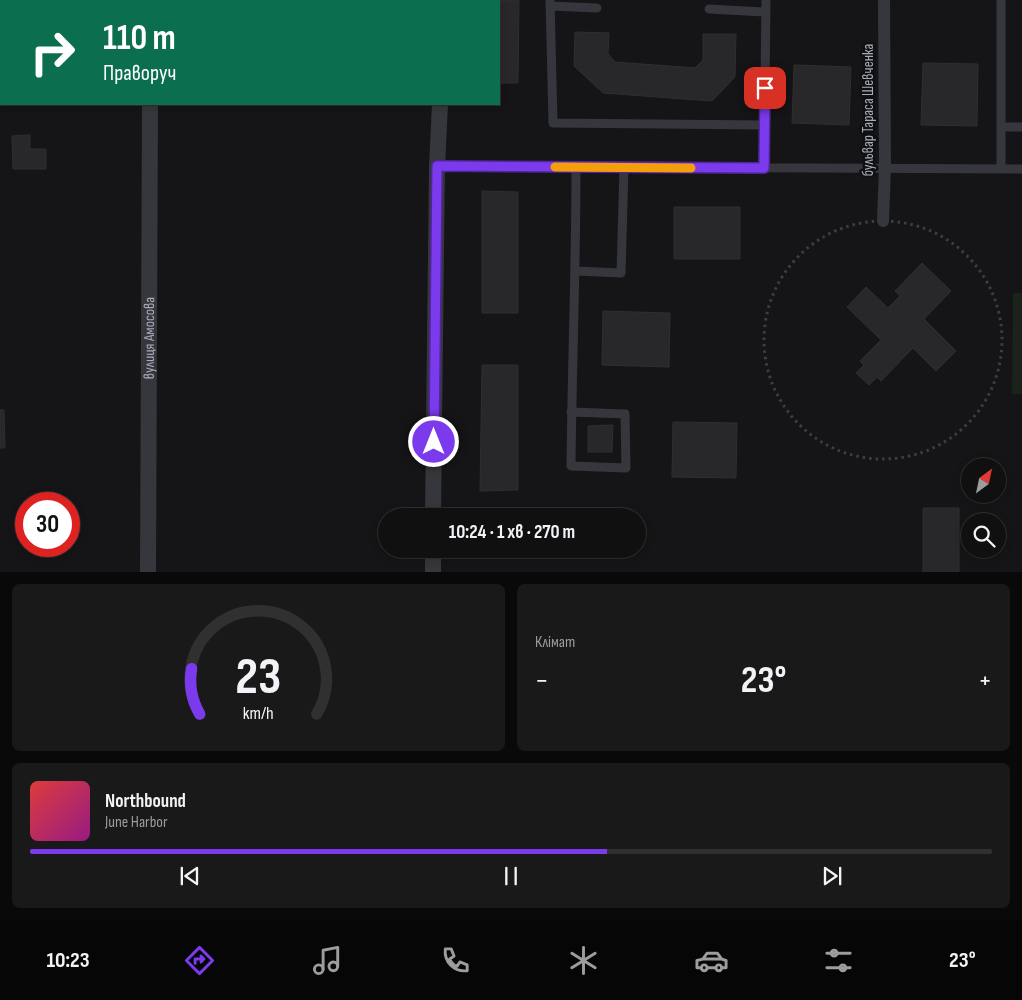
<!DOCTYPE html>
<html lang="uk">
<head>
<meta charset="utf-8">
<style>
  :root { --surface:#101011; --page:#19191a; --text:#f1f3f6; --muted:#9c9d9f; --line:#303031; --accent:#7c3aed }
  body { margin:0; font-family:"Sofia Sans Condensed",sans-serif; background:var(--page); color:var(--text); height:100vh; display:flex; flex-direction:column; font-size:19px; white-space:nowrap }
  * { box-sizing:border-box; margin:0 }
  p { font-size:16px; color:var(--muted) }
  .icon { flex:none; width:28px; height:28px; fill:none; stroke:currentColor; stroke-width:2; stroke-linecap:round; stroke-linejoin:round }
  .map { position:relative; height:572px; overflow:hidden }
  .details { display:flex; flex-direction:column; gap:12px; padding:12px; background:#090909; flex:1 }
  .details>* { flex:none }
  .banner { position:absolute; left:0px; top:0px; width:500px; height:105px; box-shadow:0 2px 8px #0003,0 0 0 1px var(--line); background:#0b6e4f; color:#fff; overflow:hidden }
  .needle { width:32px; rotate:33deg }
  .fabs { position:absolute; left:961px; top:458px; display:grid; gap:10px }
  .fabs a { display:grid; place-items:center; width:45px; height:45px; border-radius:50%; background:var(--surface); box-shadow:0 2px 8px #0003,0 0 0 1px var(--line); font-size:25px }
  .speed { position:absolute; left:15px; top:492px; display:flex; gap:10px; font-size:25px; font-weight:700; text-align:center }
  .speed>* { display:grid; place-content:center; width:65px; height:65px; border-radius:50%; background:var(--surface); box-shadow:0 2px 8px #0003,0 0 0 1px var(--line); line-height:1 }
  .speed .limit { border:8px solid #d22; background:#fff; color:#111 }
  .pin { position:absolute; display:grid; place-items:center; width:42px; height:42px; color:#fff; margin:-21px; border-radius:10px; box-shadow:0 2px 8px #0006 }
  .me { position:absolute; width:55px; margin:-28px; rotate:0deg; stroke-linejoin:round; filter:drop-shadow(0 0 4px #0008) }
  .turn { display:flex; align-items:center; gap:18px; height:105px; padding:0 20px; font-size:22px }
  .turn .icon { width:65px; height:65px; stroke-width:2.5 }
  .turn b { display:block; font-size:35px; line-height:42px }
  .big { font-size:38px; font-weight:700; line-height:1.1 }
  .details .widget { flex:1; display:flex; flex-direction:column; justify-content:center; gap:8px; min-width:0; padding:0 18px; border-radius:8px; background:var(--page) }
  .details .dial { align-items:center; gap:0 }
  .dial svg { height:130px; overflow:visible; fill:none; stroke:var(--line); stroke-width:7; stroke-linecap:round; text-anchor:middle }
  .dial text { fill:var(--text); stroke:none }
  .song { display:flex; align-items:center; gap:15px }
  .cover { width:60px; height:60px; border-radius:8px; background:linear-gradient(135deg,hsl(0 70% 55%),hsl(310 70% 35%)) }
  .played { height:5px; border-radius:2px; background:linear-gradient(90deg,var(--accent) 60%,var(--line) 60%) }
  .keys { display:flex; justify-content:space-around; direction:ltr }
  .heat { display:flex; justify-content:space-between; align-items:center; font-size:28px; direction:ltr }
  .details .tiles { flex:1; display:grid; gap:12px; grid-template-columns:1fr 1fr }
  .widget:last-child { grid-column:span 2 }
  .trip { position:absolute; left:378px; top:508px; width:268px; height:50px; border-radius:25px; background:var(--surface); box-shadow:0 2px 8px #0003,0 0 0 1px var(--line); font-weight:700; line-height:50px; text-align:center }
  .tabs { display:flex; height:80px; justify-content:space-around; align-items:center; background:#060607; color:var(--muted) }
  .tabs .icon { width:35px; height:35px }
  .tabs .current { color:var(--accent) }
  .tabs b { font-size:22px; color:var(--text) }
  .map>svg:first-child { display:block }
</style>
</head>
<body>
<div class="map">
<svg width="1022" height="573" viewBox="0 0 1022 573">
  <rect width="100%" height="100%" fill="#151517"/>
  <path fill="#1b221b" d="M1013 293H1022V394H1012Z"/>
  <path fill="#28282b" stroke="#2f2f33" d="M373 0H415L373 1Z
    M483 0H519L518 83H499V1Z
    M575 32 609 33 608 54 615 62 695 68 703 60V34H736L735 77 712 101 603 93 574 66Z
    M923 63 978 64 977 126 921 125Z
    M794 65 851 67 849 125 792 123Z
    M30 135V149H46V169H13L12 136Z
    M482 191 518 192V313H482Z
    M674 207H740V259H674Z
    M922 263 951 291 924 319 956 351 936 371 913 348 881 381 877 377 869 385 856 373 864 365 860 361 881 340 847 307 866 287 888 308 900 296 895 291Z
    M603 311 670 313 669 367 602 365Z
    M482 365H518V490L480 491Z
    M0 410H4L5 448H0Z
    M673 422 737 423 736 478 672 477Z
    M613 425 612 452H588V426Z
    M923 508H959V573H923Z"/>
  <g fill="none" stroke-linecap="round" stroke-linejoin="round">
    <path stroke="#3c3e43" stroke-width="3" stroke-dasharray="2.5 4" stroke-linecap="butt" d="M764 340a119 119 0 1 1 238 0a119 119 0 1 1-238 0Z"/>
    <path stroke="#36373c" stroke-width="9" d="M550 0 553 123 765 125
      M550 6 597 8
      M709 9 766 12
      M1001 127H1022
      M437 166 1022 169
      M764 168 766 0
      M1001 169V0
      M576 271 621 273 624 167
      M571 412 625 414 626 468 571 466C572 366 576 267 576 167"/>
    <path stroke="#36373c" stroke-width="12" d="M883 221 885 168 884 0"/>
    <g stroke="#36373c" stroke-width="16">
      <path d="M151 1V0"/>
      <path d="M445 1V0"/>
      <path d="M433 516 437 166 440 104"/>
      <path d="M433 549V573"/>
      <path id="s1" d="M148 573 150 104"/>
    </g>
  </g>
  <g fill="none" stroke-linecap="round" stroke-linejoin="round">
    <g stroke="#51269a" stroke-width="12">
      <path id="route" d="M434 442 437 166 764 168 765 88"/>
    </g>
    <use href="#route" stroke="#7c3aed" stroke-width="9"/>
    <path stroke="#f59e0b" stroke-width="9" d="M555 167 691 168"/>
  </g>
  <g text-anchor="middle" stroke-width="5" stroke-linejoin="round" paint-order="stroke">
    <g font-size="15" fill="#a6acb7" stroke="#101012">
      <text transform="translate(868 110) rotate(-90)" y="5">бульвар Тараса Шевченка</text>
      <text dy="5" stroke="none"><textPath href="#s1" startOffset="235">вулиця Амосова</textPath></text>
    </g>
  </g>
</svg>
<div class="fabs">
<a><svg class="needle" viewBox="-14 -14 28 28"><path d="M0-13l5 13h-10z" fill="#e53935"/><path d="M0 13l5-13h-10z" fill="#9c9d9f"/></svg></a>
<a><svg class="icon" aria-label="search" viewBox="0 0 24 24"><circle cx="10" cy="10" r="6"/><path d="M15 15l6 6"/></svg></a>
</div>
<div class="speed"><div class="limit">30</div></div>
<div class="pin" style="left:765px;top:88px;background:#d93025"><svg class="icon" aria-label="arrive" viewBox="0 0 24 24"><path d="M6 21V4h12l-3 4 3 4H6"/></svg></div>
<svg class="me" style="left:434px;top:442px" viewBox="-20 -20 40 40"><circle r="17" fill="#7c3aed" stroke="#fff" stroke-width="3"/><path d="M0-11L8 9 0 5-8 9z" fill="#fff"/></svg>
<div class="trip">10:24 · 1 хв · 270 m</div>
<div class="banner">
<div class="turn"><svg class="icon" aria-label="right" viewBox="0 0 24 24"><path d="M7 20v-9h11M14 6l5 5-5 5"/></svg><div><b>110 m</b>Праворуч</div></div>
</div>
</div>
<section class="details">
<div class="tiles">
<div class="widget dial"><svg viewBox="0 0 100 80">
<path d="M14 69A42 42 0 1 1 86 69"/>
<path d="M14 69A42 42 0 0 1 9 41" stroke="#7c3aed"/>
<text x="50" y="56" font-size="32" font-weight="700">23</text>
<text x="50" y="72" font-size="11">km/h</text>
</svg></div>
<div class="widget"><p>Клімат</p>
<div class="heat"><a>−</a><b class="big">23°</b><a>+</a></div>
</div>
<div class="widget">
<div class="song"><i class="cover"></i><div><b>Northbound</b><p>June Harbor</p></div></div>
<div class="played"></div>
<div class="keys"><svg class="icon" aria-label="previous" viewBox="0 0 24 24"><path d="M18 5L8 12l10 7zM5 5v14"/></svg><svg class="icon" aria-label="pause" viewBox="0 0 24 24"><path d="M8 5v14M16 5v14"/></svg><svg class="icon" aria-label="next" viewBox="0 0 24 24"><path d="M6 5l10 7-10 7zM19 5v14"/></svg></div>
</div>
</div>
</section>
<nav class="tabs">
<b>10:23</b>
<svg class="icon current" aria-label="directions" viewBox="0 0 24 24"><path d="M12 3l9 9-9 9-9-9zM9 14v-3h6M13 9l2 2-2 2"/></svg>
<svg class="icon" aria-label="music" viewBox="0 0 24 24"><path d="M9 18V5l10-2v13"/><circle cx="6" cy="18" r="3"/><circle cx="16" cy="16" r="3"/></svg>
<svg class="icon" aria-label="phone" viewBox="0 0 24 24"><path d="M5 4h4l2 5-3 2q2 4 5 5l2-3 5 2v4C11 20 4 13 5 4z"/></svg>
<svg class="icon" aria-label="climate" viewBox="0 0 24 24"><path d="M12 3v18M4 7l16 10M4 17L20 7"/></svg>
<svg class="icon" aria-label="car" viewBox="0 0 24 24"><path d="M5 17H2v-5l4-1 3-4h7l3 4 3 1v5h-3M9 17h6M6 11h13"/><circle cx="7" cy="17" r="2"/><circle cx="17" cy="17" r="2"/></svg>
<svg class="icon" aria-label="filters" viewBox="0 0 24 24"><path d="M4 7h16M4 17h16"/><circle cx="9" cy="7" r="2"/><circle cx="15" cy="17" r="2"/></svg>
<b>23°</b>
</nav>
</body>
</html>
